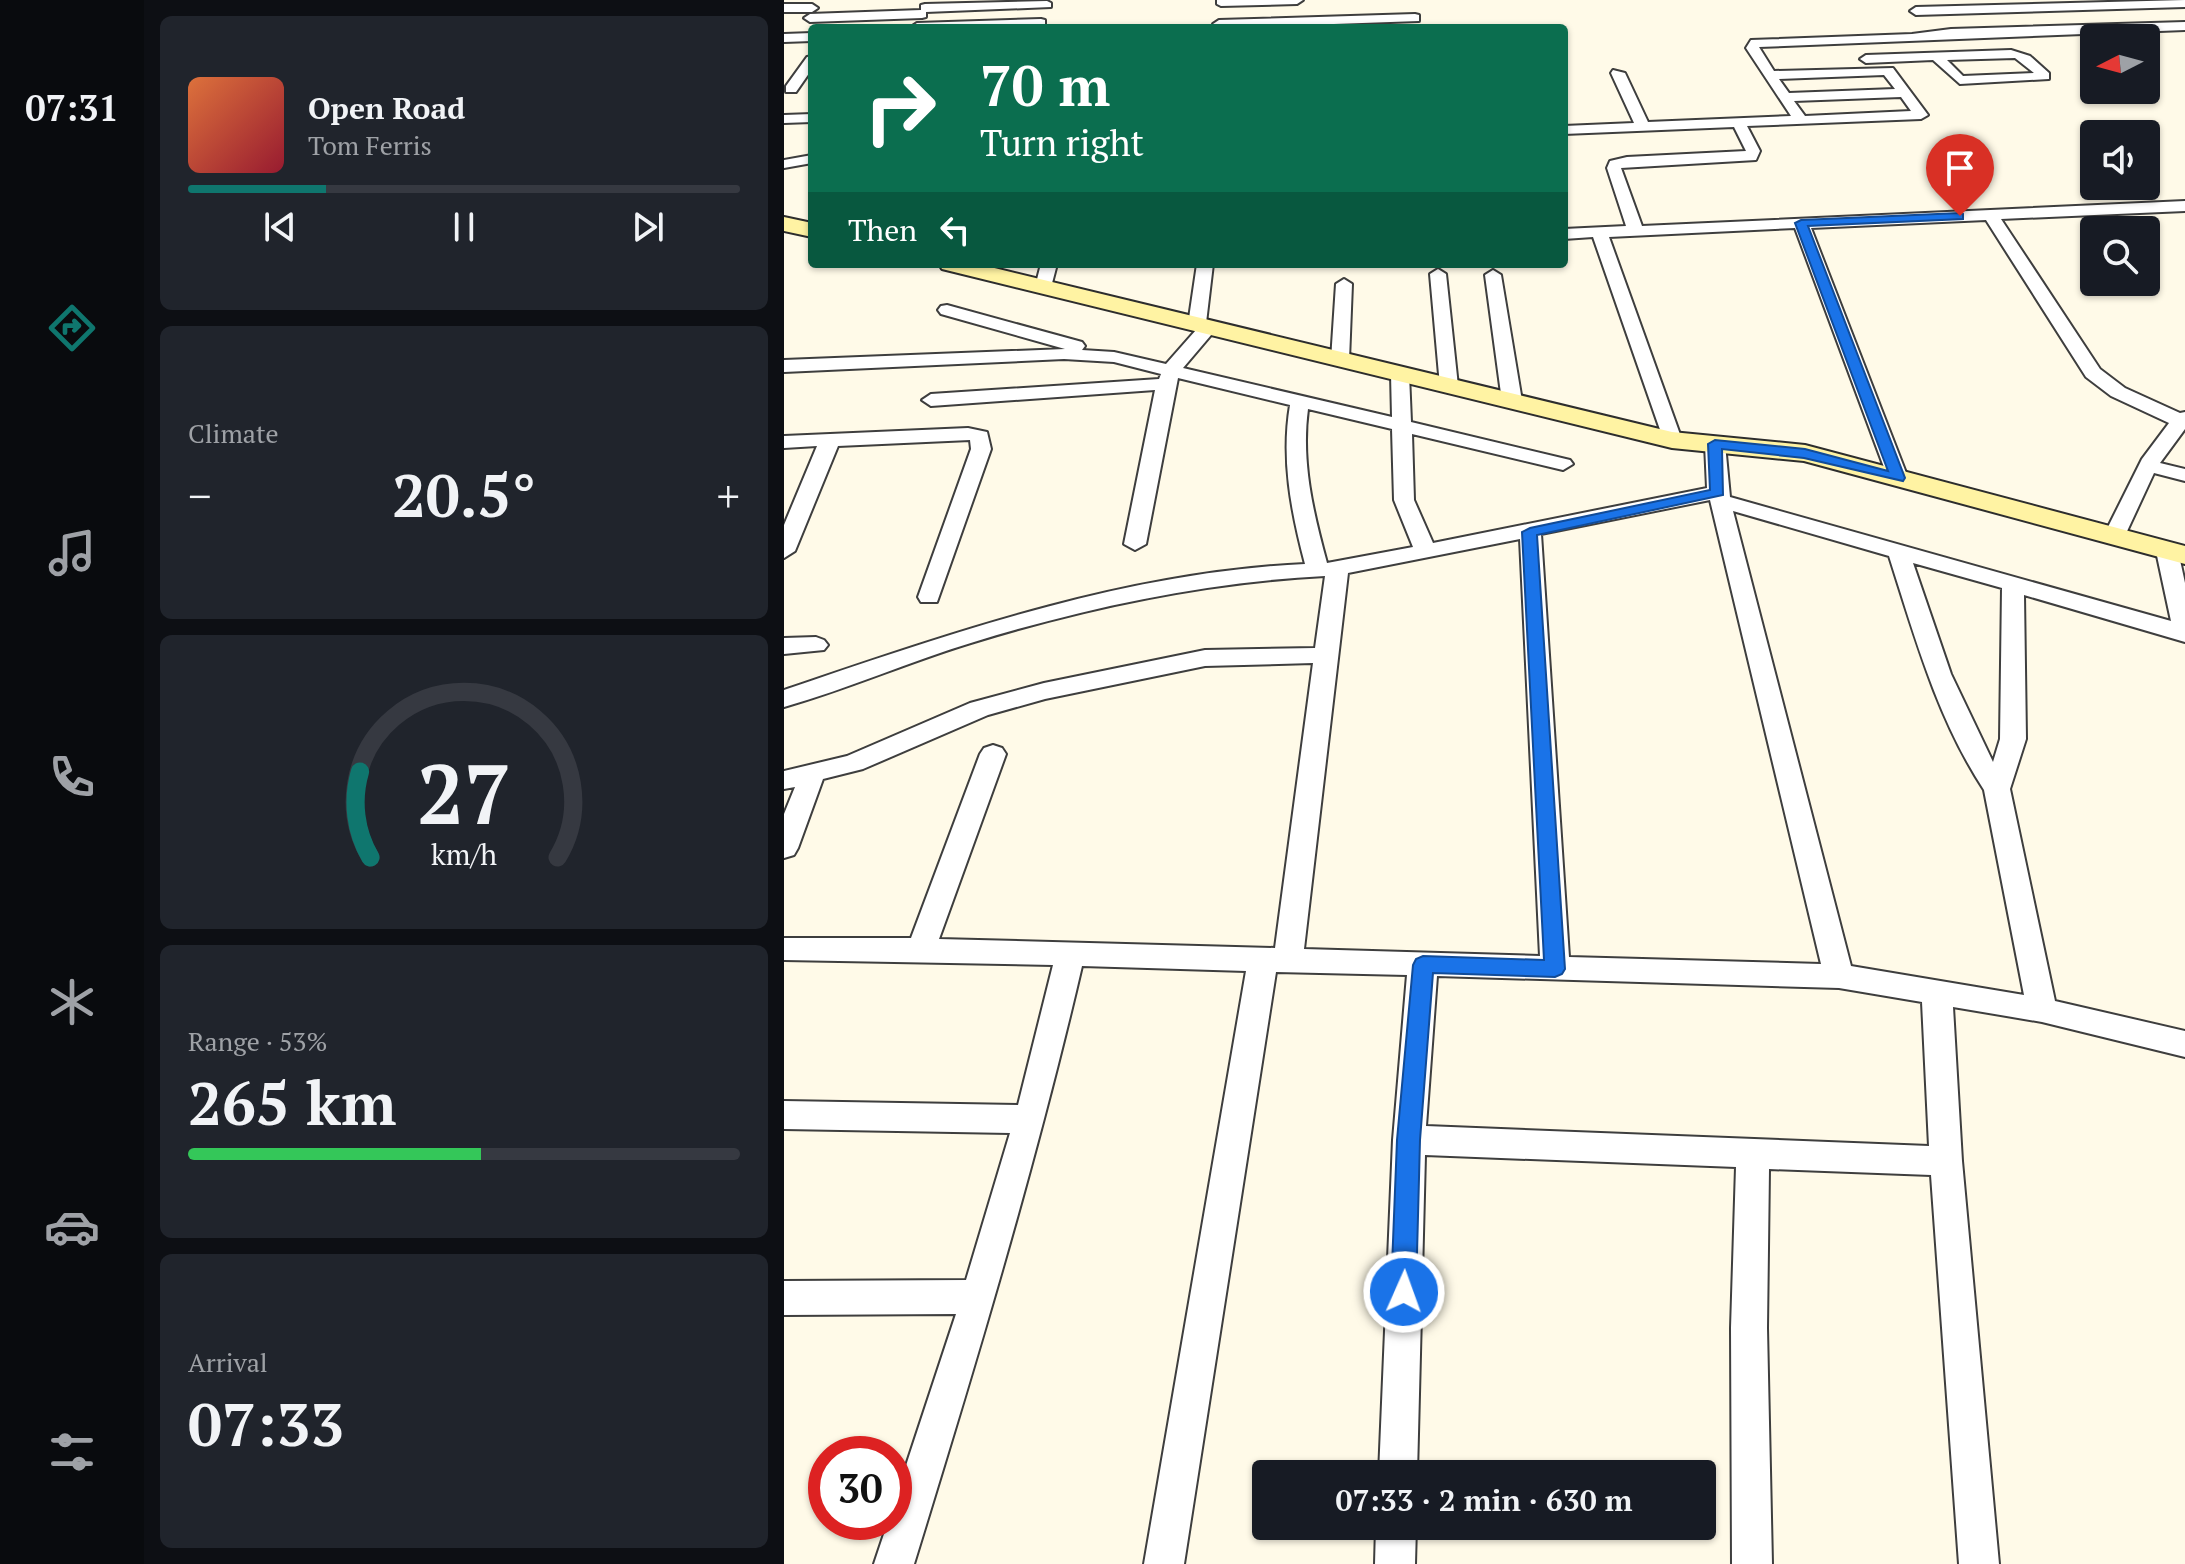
<!DOCTYPE html>
<html lang="en">
<head>
<meta charset="utf-8">
<style>
  :root { --surface:#171b24; --page:#20242c; --text:#f1f3f6; --muted:#9ea1a6; --line:#363941; --accent:#0f766e }
  body { margin:0; font-family:"PT Serif",serif; background:var(--page); color:var(--text); height:100vh; display:flex; flex-direction:column; font-size:30px; white-space:nowrap }
  * { box-sizing:border-box; margin:0 }
  p { font-size:26px; color:var(--muted) }
  .icon { flex:none; width:44px; height:44px; fill:none; stroke:currentColor; stroke-width:2; stroke-linecap:round; stroke-linejoin:round }
  .map { position:relative; flex:1; overflow:hidden }
  .drawer { display:flex; flex-direction:column; gap:16px; padding:16px; background:#0d0f14; width:640px }
  .drawer>* { flex:none }
  .banner { position:absolute; left:24px; top:24px; width:760px; height:244px; border-radius:8px; box-shadow:0 2px 6px #0004; background:#0b6e4f; color:#fff; overflow:hidden }
  .needle { width:52px; rotate:264deg }
  .tools { position:absolute; left:1296px; top:24px; display:grid; gap:16px }
  .tools a { display:grid; place-items:center; width:80px; height:80px; border-radius:8px; background:var(--surface); box-shadow:0 2px 6px #0004; font-size:40px }
  .speed { position:absolute; left:24px; top:1436px; display:flex; gap:16px; font-size:40px; font-weight:700; text-align:center }
  .speed>* { display:grid; place-content:center; width:104px; height:104px; border-radius:50%; background:var(--surface); box-shadow:0 2px 6px #0004; line-height:1 }
  .speed .limit { border:12px solid #d22; background:#fff; color:#111 }
  .pin { position:absolute; display:grid; place-items:center; width:68px; height:68px; color:#fff; margin:-82px -34px; border-radius:50% 50% 50% 0; rotate:-45deg; box-shadow:0 0 8px #0007 }
  .pin .icon { rotate:45deg }
  .me { position:absolute; width:88px; margin:-44px; rotate:2deg; stroke-linejoin:round; filter:drop-shadow(0 0 6px #0008) }
  .turn { display:flex; align-items:center; gap:28px; height:168px; padding:0 40px; font-size:36px }
  .turn .icon { width:104px; height:104px; stroke-width:2.5 }
  .turn b { display:block; font-size:56px; line-height:68px }
  .then { display:flex; align-items:center; height:76px; padding:0 40px; background:#0003; gap:16px; font-size:30px }
  .big { font-size:60px; font-weight:600; line-height:1.1 }
  .drawer .card { flex:1; display:flex; flex-direction:column; justify-content:center; gap:12px; min-width:0; padding:0 28px; border-radius:12px; background:var(--page) }
  .drawer .dial { align-items:center; gap:0 }
  .dial svg { height:208px; overflow:visible; fill:none; stroke:var(--line); stroke-width:7; stroke-linecap:round; text-anchor:middle }
  .dial text { fill:var(--text); stroke:none }
  .song { display:flex; align-items:center; gap:24px }
  .cover { width:96px; height:96px; border-radius:12px; background:linear-gradient(135deg,hsl(20 70% 55%),hsl(350 70% 35%)) }
  .played { height:8px; border-radius:4px; background:linear-gradient(90deg,var(--accent) 25%,var(--line) 25%) }
  .keys { display:flex; justify-content:space-around; direction:ltr }
  .heat { display:flex; justify-content:space-between; align-items:center; font-size:44px; direction:ltr }
  .charge { height:12px; border-radius:6px; background:linear-gradient(90deg,#34c759 53%,var(--line) 0) }
  .trip { position:absolute; left:468px; top:1460px; width:464px; height:80px; border-radius:8px; background:var(--surface); box-shadow:0 2px 6px #0004; font-weight:600; line-height:80px; text-align:center }
  main { display:flex; flex:1; min-height:0 }
  .menu { display:flex; flex-direction:column; width:144px; justify-content:space-around; align-items:center; background:#090b0e; color:var(--muted) }
  .menu .icon { width:56px; height:56px }
  .menu .selected { color:var(--accent) }
  .menu b { font-size:36px; color:var(--text) }
  .map>svg:first-child { display:block }
</style>
</head>
<body>
<main>
<nav class="menu">
<b>07:31</b>
<svg class="icon selected" aria-label="directions" viewBox="0 0 24 24"><path d="M12 3l9 9-9 9-9-9zM9 14v-3h6M13 9l2 2-2 2"/></svg>
<svg class="icon" aria-label="music" viewBox="0 0 24 24"><path d="M9 18V5l10-2v13"/><circle cx="6" cy="18" r="3"/><circle cx="16" cy="16" r="3"/></svg>
<svg class="icon" aria-label="phone" viewBox="0 0 24 24"><path d="M5 4h4l2 5-3 2q2 4 5 5l2-3 5 2v4C11 20 4 13 5 4z"/></svg>
<svg class="icon" aria-label="climate" viewBox="0 0 24 24"><path d="M12 3v18M4 7l16 10M4 17L20 7"/></svg>
<svg class="icon" aria-label="car" viewBox="0 0 24 24"><path d="M5 17H2v-5l4-1 3-4h7l3 4 3 1v5h-3M9 17h6M6 11h13"/><circle cx="7" cy="17" r="2"/><circle cx="17" cy="17" r="2"/></svg>
<svg class="icon" aria-label="filters" viewBox="0 0 24 24"><path d="M4 7h16M4 17h16"/><circle cx="9" cy="7" r="2"/><circle cx="15" cy="17" r="2"/></svg>
</nav>
<section class="drawer">
<div class="card">
<div class="song"><i class="cover"></i><div><b>Open Road</b><p>Tom Ferris</p></div></div>
<div class="played"></div>
<div class="keys"><svg class="icon" aria-label="previous" viewBox="0 0 24 24"><path d="M18 5L8 12l10 7zM5 5v14"/></svg><svg class="icon" aria-label="pause" viewBox="0 0 24 24"><path d="M8 5v14M16 5v14"/></svg><svg class="icon" aria-label="next" viewBox="0 0 24 24"><path d="M6 5l10 7-10 7zM19 5v14"/></svg></div>
</div>
<div class="card"><p>Climate</p>
<div class="heat"><a>−</a><b class="big">20.5°</b><a>+</a></div>
</div>
<div class="card dial"><svg viewBox="0 0 100 80">
<path d="M14 69A42 42 0 1 1 86 69"/>
<path d="M14 69A42 42 0 0 1 10 36" stroke="#0f766e"/>
<text x="50" y="56" font-size="32" font-weight="700">27</text>
<text x="50" y="72" font-size="11">km/h</text>
</svg></div>
<div class="card"><p>Range · 53%</p><b class="big">265 km</b><div class="charge"></div></div>
<div class="card"><p>Arrival</p><b class="big">07:33</b></div>
</section>
<div class="map">
<svg width="1401" height="1564" viewBox="0 0 1401 1564">
  <rect width="100%" height="100%" fill="#fffae8"/>
  <g fill="none" stroke-linecap="round" stroke-linejoin="round">
    <g stroke="#3e3e3e" stroke-width="4">
      <path id="street" d="M433 0H519L513 4 437 6 433 4Z
        M1401 0V7L1132 15 1126 11 1132 7Z
        M263 1 267 3V7L142 12V17L138 18 26 22 20 18 26 14 137 10V5L141 4Z
        M0 4H28L34 8 28 12H0Z
        M631 14 635 15V21L435 28 429 24 435 20Z
        M257 19 261 20V26L127 27 133 23Z
        M1401 22V30L975 47 990 71 1109 68 1144 115 1137 119 963 126 976 151 972 160 837 168 858 226 1401 201V211L1217 219 1316 369 1341 388 1396 413 1401 412V429L1376 463 1401 469V481L1370 473 1338 542 1330 543 1319 537 1358 459 1385 423 1327 396 1302 377 1202 220 1027 228 1124 478 1114 484 1104 478 1011 228 825 237 898 440 895 444H881L809 237 780 239V229L842 226 823 168 826 161 843 157 962 151 950 127 780 134V126L850 123 827 73 829 70 841 73 864 122 1007 116 962 48 967 40 1128 34 1167 29ZM1100 75 1111 89 1005 93 995 79ZM1117 97 1127 111 1021 116 1010 101Z
        M28 33V41L0 42V34Z
        M1227 50 1246 56 1265 73V79L1176 84 1149 60 1082 63 1076 59 1082 55ZM1231 58 1250 73 1179 76 1163 60Z
        M28 56V69L12 92H2V86L23 57Z
        M28 114V122L0 123V115Z
        M28 155V163L0 168V160Z
        M257 264H273L267 287 259 292 251 287Z
        M413 264H429L422 323 433 328 399 368 608 417 607 374 616 368 625 374 627 422 786 460 789 464 779 470 628 434 630 500 649 543 923 488 921 444 931 438 941 444 946 497 1387 621 1372 551 1383 544 1394 551 1401 583V642L1240 595 1242 739 1226 789 1271 1001 1401 1031V1057L1258 1022 1169 1007 1178 1161 1215 1564H1175L1147 1175 985 1169 983 1328 988 1564H948L947 1328 952 1167 641 1155 633 1474H595L609 1140 623 975 492 972 400 1564H360L462 971 298 966C251 1168 191 1366 130 1564H90L104 1522H110V1502L172 1314 0 1315V1281L182 1280 226 1133 0 1129V1101L234 1105 269 965 0 960V938H127L196 754 200 748 209 745 218 748 222 754 155 939 491 948 529 663 421 666 261 699 204 715 79 769 39 779 14 848 10 855 0 858V814L11 787 0 789V771L63 756 186 703 260 683 421 650 531 648 541 576C422 582 304 607 190 642 126 661 64 689 0 707V690C168 633 342 572 521 564 507 511 497 459 506 405L394 378 362 544 351 550 340 544 371 390 147 406 138 400 147 394 375 379 377 374 330 362 280 359 0 372V360L281 349 157 314 154 310 157 306 163 305 298 342 301 346 298 350 330 352 382 364 412 330 404 325ZM524 409 608 429 610 500 629 547 543 563C529 512 517 462 524 409ZM926 500 1037 964 785 957 757 534ZM949 511 1105 556C1131 637 1153 718 1200 790L1240 995 1067 966ZM736 539 756 956 520 949 564 573ZM1129 563 1218 588 1216 739 1209 762 1167 674ZM653 976 1055 988 1138 1002 1145 1146 642 1126Z
        M654 269 662 274 674 386 665 392 656 386 646 274Z
        M709 270 717 275 738 401 728 407 718 401 701 275Z
        M560 279 568 284 565 360 556 365 547 360 552 284Z
        M184 428 203 432 207 449 153 602H137L134 597 187 449 186 440 54 446 11 551 0 558V525L33 446 0 448V436Z
        M32 637 40 640 44 645 40 650 0 654V638Z
        M592 1526H632L631 1564H591Z"/>
    </g>
    <g stroke="#2d2d2d" stroke-width="4">
      <path id="secondary" d="M0 217 28 223V237L0 231Z
        M155 264H194L888 432 1021 445 1401 546V564L1020 461 888 448 158 269Z"/>
    </g>
    <use href="#street" fill="#fff" fill-rule="evenodd"/>
    <use href="#secondary" fill="#fff3a3" fill-rule="evenodd"/>
  </g>
  <path fill="#1a73e8" stroke="#114b97" stroke-width="2" d="M1176 213 1179 214V219L1024 226 1121 478 1119 481 1020 458 938 449 939 495 753 535 781 969 778 974 771 977 649 973 636 1140 632 1292 629 1300 620 1304 611 1300 607 1292 613 1140 629 965 632 959 639 956 760 960 738 532 746 528 926 490 924 444 931 440 1021 449 1104 471 1011 223 1017 220Z"/>
</svg>
<div class="tools">
<a><svg class="needle" viewBox="-14 -14 28 28"><path d="M0-13l5 13h-10z" fill="#e53935"/><path d="M0 13l5-13h-10z" fill="#9ea1a6"/></svg></a>
<a><svg class="icon" aria-label="sound" viewBox="0 0 24 24"><path d="M4 9h4l5-4v14l-5-4H4zM17 9q2 3 0 6"/></svg></a>
<a><svg class="icon" aria-label="search" viewBox="0 0 24 24"><circle cx="10" cy="10" r="6"/><path d="M15 15l6 6"/></svg></a>
</div>
<div class="speed"><div class="limit">30</div></div>
<div class="pin" style="left:1176px;top:216px;background:#d93025"><svg class="icon" aria-label="arrive" viewBox="0 0 24 24"><path d="M6 21V4h12l-3 4 3 4H6"/></svg></div>
<svg class="me" style="left:620px;top:1292px" viewBox="-20 -20 40 40"><circle r="17" fill="#1a73e8" stroke="#fff" stroke-width="3"/><path d="M0-11L8 9 0 5-8 9z" fill="#fff"/></svg>
<div class="trip">07:33 · 2 min · 630 m</div>
<div class="banner">
<div class="turn"><svg class="icon" aria-label="right" viewBox="0 0 24 24"><path d="M7 20v-9h11M14 6l5 5-5 5"/></svg><div><b>70 m</b>Turn right</div></div>
<div class="then">Then<svg class="icon" aria-label="left" viewBox="0 0 24 24"><path d="M17 20v-9H6M10 6l-5 5 5 5"/></svg></div>
</div>
</div>
</main>
</body>
</html>
